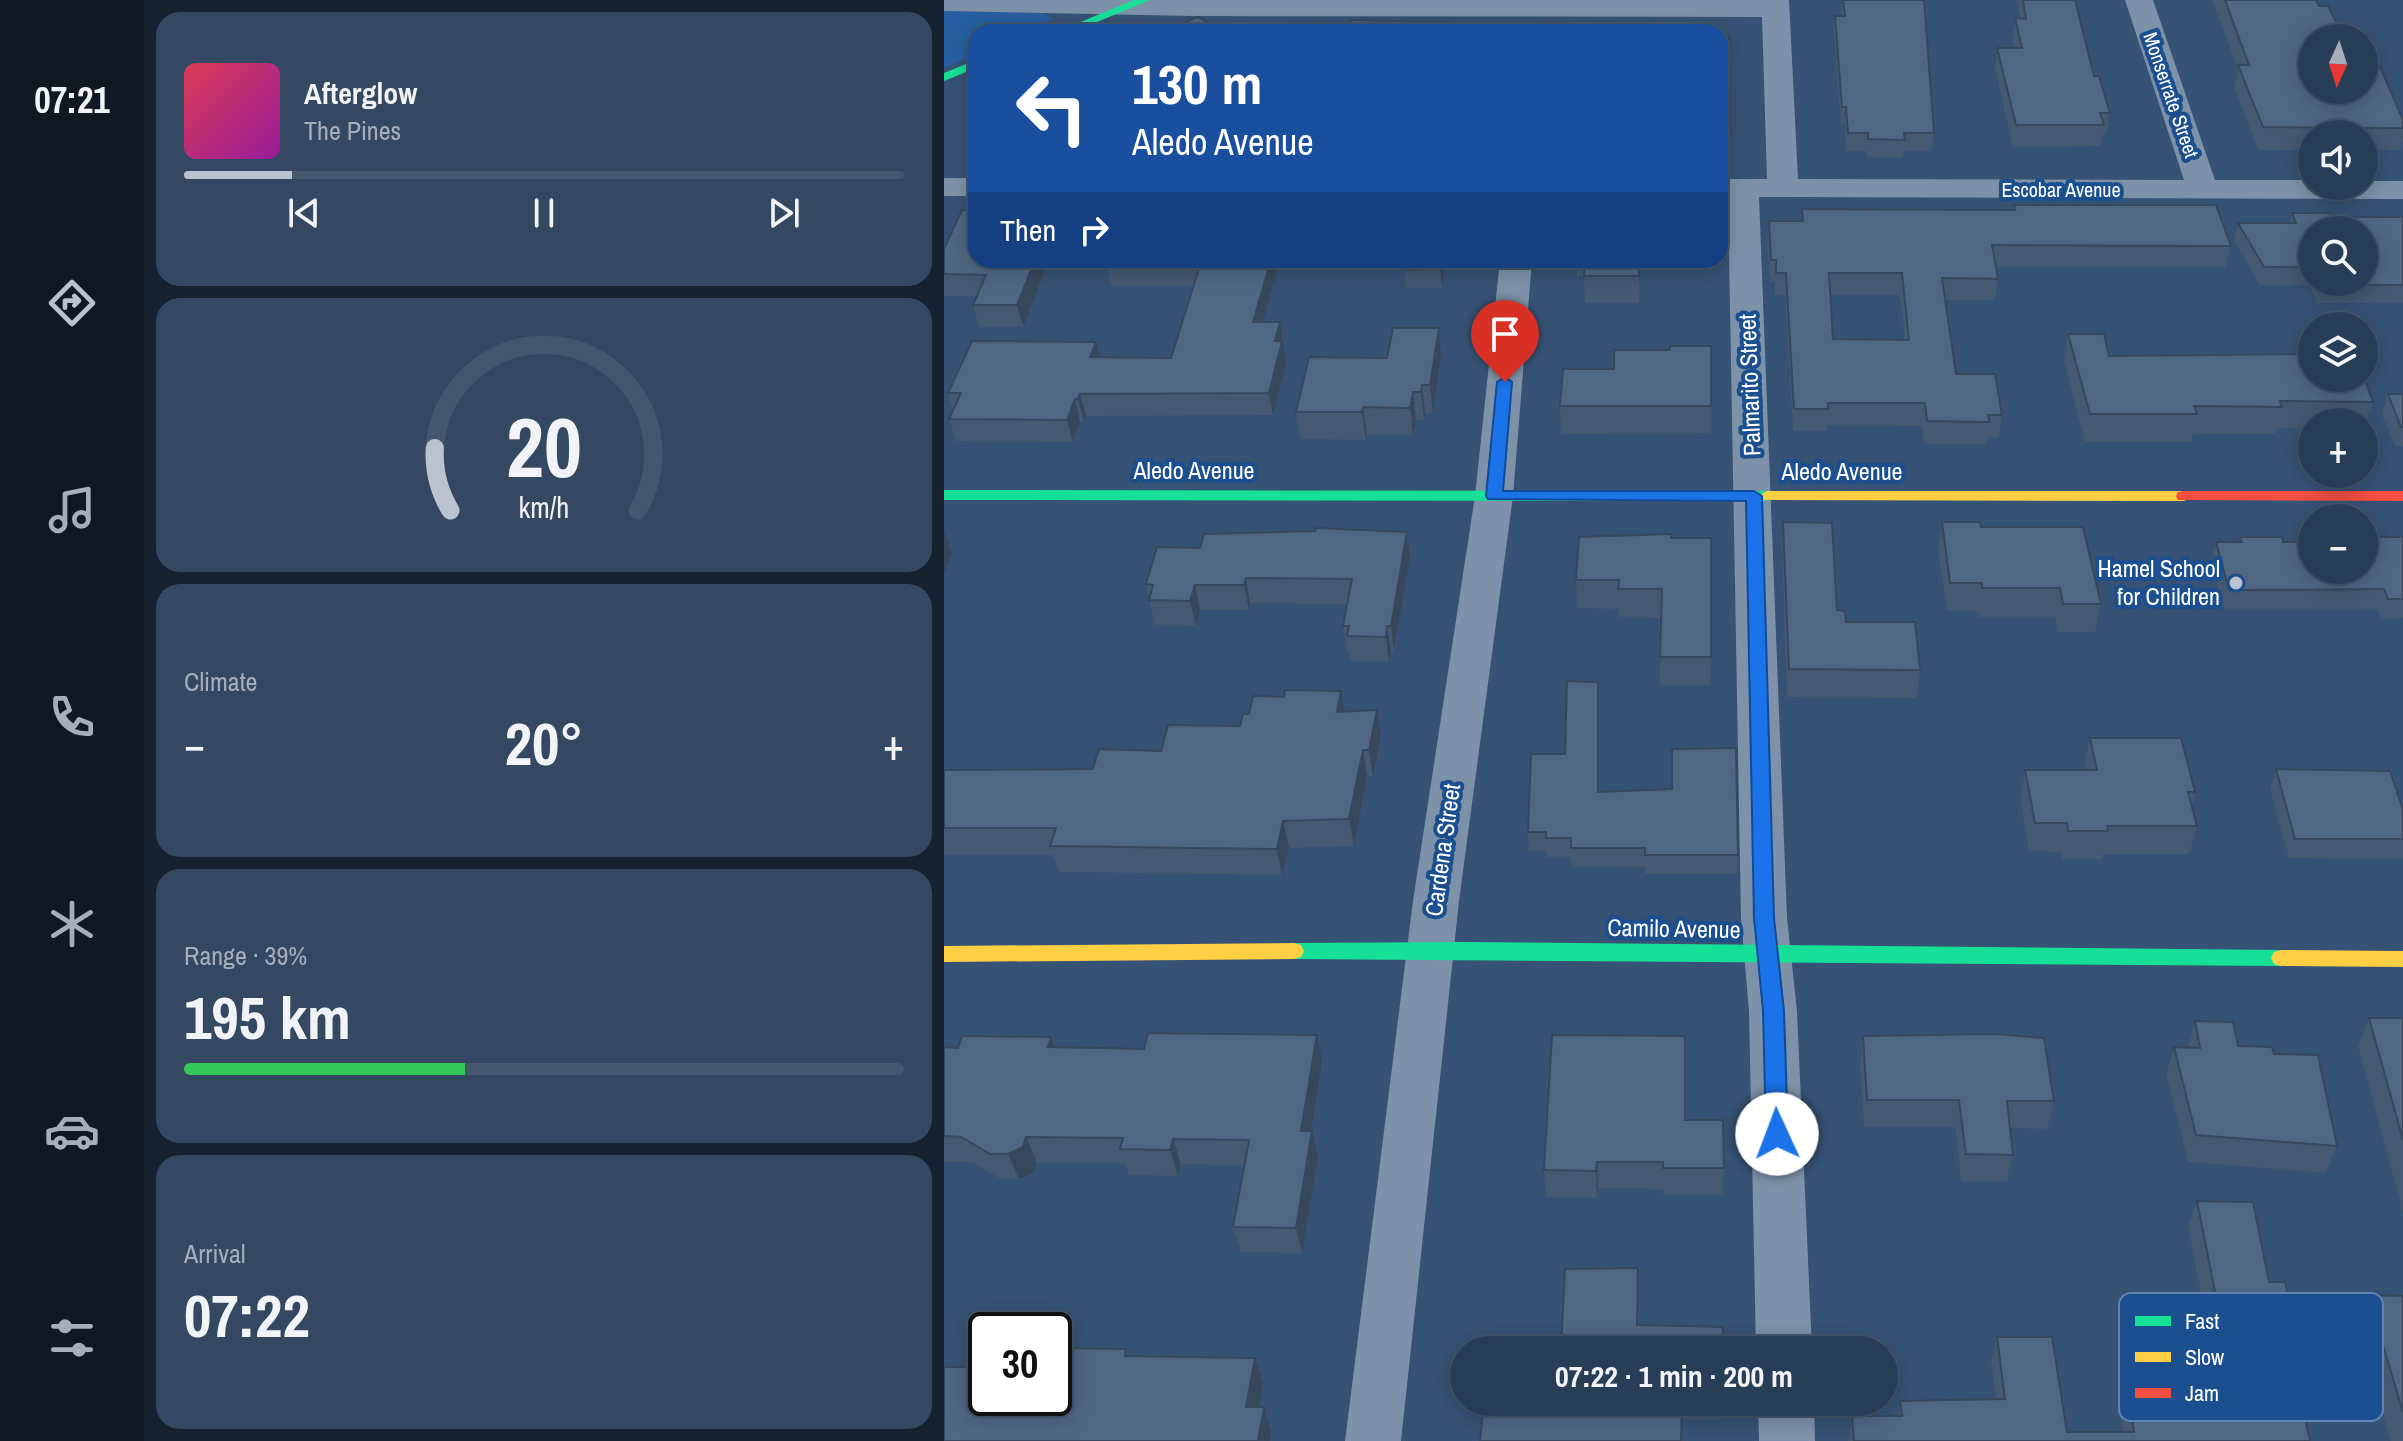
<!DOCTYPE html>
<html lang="en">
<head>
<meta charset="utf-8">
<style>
  :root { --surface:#283e57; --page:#344961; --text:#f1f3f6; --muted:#a5aeba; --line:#44576d; --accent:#b9c2ce }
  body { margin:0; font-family:"Archivo Narrow",sans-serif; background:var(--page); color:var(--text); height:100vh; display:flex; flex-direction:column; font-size:30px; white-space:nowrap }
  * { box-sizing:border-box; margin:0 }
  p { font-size:26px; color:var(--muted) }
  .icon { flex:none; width:44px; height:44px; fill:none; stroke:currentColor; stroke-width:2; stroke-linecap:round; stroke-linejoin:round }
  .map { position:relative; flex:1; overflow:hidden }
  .side { display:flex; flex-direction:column; gap:12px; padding:12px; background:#162230; width:800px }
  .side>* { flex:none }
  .guide { position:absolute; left:24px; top:24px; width:760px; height:244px; border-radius:24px; box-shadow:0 4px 20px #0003,0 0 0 2px var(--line); background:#1a4fa0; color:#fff; overflow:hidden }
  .needle { width:52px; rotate:183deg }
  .tools { position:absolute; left:1354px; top:24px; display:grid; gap:16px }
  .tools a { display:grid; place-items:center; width:80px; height:80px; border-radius:50%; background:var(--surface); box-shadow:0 4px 20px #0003,0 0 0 2px var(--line); font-size:40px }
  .speed { position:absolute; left:24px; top:1312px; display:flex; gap:16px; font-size:40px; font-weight:700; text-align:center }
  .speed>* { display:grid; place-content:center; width:104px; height:104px; border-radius:50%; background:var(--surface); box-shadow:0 4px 20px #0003,0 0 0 2px var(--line); line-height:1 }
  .speed .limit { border:4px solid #111; border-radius:12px; background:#fff; color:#111 }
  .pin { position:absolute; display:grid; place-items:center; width:68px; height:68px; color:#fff; margin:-82px -34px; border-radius:50% 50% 50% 0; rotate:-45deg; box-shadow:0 0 8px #0007 }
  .pin .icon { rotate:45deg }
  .me { position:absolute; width:88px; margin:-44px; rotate:358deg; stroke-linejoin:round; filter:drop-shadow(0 0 6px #0008) }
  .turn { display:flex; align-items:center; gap:28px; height:168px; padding:0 32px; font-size:36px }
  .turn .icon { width:104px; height:104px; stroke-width:2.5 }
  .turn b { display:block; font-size:56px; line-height:68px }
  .then { display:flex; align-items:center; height:76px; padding:0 32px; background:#0003; gap:16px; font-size:30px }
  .big { font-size:60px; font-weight:800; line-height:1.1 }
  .side .widget { flex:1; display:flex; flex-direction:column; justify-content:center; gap:12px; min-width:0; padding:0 28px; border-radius:24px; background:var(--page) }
  .side .dial { align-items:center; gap:0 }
  .dial svg { height:208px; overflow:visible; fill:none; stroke:var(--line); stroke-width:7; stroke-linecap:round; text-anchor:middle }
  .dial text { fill:var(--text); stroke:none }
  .song { display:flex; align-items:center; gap:24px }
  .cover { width:96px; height:96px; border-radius:12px; background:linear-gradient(135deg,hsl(350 70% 55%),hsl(300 70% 35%)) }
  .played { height:8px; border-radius:4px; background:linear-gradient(90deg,var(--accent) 15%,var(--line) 15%) }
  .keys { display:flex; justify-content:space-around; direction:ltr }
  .heat { display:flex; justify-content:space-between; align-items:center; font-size:44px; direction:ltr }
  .charge { height:12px; border-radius:6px; background:linear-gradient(90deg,#34c759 39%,var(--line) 0) }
  .trip { position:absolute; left:506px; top:1336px; width:448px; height:80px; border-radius:40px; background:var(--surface); box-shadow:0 4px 20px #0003,0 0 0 2px var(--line); font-weight:800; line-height:80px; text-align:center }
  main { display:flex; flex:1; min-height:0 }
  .dock { display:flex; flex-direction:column; width:144px; justify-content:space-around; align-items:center; background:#101923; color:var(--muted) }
  .dock .icon { width:56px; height:56px }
  .dock .active { color:var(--accent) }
  .dock b { font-size:36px; color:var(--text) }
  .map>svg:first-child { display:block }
</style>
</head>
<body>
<main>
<nav class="dock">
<b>07:21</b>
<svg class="icon active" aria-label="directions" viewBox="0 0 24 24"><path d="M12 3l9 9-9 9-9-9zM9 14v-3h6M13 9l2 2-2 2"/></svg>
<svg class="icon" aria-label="music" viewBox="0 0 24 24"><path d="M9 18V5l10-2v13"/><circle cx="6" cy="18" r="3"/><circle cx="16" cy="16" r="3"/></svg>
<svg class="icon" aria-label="phone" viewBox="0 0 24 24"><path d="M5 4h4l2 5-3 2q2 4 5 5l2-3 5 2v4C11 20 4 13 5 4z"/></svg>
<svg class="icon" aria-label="climate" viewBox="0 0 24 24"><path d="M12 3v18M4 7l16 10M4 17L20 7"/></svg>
<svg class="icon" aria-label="car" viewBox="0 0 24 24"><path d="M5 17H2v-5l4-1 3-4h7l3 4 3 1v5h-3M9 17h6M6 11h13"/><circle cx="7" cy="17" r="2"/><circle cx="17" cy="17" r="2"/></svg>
<svg class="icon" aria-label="filters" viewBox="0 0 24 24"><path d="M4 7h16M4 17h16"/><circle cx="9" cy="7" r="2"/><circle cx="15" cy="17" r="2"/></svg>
</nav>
<section class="side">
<div class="widget">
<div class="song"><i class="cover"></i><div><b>Afterglow</b><p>The Pines</p></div></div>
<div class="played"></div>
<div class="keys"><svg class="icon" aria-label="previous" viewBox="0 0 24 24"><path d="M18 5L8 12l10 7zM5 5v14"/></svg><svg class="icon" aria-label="pause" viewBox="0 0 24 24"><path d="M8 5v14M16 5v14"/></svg><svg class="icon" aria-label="next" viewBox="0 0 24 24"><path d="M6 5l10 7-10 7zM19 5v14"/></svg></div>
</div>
<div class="widget dial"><svg viewBox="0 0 100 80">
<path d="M14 69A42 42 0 1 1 86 69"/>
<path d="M14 69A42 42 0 0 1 8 45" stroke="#b9c2ce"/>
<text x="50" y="56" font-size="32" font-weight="700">20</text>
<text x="50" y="72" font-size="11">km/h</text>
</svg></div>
<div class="widget"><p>Climate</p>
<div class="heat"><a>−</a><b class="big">20°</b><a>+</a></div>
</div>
<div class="widget"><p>Range · 39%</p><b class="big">195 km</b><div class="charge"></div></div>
<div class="widget"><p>Arrival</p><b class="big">07:22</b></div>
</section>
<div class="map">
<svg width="1459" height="1441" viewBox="0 0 1459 1441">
  <rect width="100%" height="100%" fill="#365274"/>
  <path fill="#265fa1" d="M0 11 99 13 108 19 86 32H32V55L0 68Z"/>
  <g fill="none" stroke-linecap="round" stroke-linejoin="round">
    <path fill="#7d92a8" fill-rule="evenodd" d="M0 0H845L854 179 1240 180 1181 0H1209L1271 180H1368V186H1420V181H1459V199L815 197 843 918 853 1011 868 1350H812L805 1011 797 918 784 197H776V179H823L818 17 247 16 0 11Z
      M0 178H32V196H0Z
      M556 260H588L569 496 515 901 457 1441H401L469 901 531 496Z
      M814 1402H870L871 1441H815Z"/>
    <path fill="#16e098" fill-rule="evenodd" d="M190 0H206L129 32H112Z
      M32 60V68L0 81V73Z
      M0 490 823 491 831 496 823 501 0 500Z
      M519 942 1337 950 1344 952 1347 958 1344 964 1337 966 350 959 343 957 340 951 343 945 350 943Z"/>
    <path fill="#ffcf43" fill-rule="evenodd" d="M823 491H1240L1248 496 1240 501 817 500 815 496Z
      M350 943 357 945 360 951 357 957 350 959 0 962V946Z
      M1337 950 1459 951V967L1337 966 1330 964 1327 958 1330 952Z"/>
    <path fill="#f24e42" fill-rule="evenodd" d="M1240 491H1459V501L1234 500 1232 496 1234 492Z"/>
  </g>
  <path fill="#455971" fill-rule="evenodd" d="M898 0H980L990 133 988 151H960L959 158 923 157 922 151H902L901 125H897L890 33 891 16H898Z
    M1073 0H1131L1150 76 1166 113 1162 134H1159L1157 146 1069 147 1051 69 1053 48H1071L1069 39 1071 18H1076Z
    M1268 0H1372L1368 38 1459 120V141L1456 150H1420V134H1368V150H1314L1290 87 1294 69Z
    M776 35 785 36V154H776Z
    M1070 205 1287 246 1282 267H1052L1054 279 1051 300H1001L1012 374 1058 415 1055 437H1044L1043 444H980L978 426 883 425V431H849L841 295H831V281L826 282 824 243 825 221H858V209L1069 210ZM886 295H956L961 340 889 339Z
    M1348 213 1387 217H1459V303H1373L1366 285H1316L1290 241 1294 223H1346ZM1368 230 1420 282H1368Z
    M0 249 32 260H371L369 267H334L319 322H336L340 344 339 347 342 363 329 415 142 416 140 422H136L129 442 12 441 5 419 9 409 4 393 156 357 227 358 249 286H167L162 266 103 265 79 327H35L29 305 33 296H0Z
    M440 260H501L498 288H462L460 272Z
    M632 260H695V303H641L640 276H633Z
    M495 328 497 355 489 413H481L480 420H472L469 435H423L422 440 356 439 352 412Z
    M1124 334 1165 356 1429 402 1420 429V422H1368V429L1333 428 1331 434H1249L1247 442H1141L1120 361Z
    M767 346V433L617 434 616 406 726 350Z
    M1444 394H1459V446H1451L1438 413Z
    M839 522 893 610 902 622 976 670 973 698 843 697 838 550Z
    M998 522 1037 527 1157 604 1151 632H1114L1111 617H1034V611H1003L994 550Z
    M463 532 466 556 450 651H447L445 662 407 661 405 651H403L399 626 403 604 306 603 305 610H256L252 626 211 625 202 584 256 548Z
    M1296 537 1339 542H1427L1428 537H1459V618L1437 619 1434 609H1280L1267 561 1272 542H1295Z
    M728 538 767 657 766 685H716L717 618 675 617V609L633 608 632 580Z
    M655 701 654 792 794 855 793 874H701V867H628L627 857H603V851H585L584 832 621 754Z
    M400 711 437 736 429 777 423 776 410 846 345 848 338 875 115 872 109 855H0V770L149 769 217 751 296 726Z
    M1146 738 1251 792 1248 805 1253 826 1245 854H1159L1158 859H1118L1117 852 1085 851 1076 799 1081 770H1141L1140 766Z
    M1332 769 1459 810V859L1344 858 1326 788Z
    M1425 1018H1459V1212L1414 1046Z
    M1251 1021 1294 1046 1330 1054 1393 1146 1382 1173 1244 1162 1222 1075 1230 1047 1243 1048Z
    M919 1036 1110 1101 1104 1129 1066 1128 1069 1155 1063 1182 1017 1181 1011 1127H920L916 1064Z
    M107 1037 111 1047 378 1061 367 1131 374 1156 358 1253 297 1252 289 1227 301 1166 237 1164 234 1176 185 1175 181 1163H93L89 1173 75 1179H57L28 1162H0V1047L14 1048Z
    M741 1120 780 1168 779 1195H719V1189L654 1188 653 1198 602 1197 600 1170Z
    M1253 1201 1325 1282 1353 1336 1346 1352 1366 1441H904L908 1416H954L956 1401 1052 1399 1047 1362 1053 1337 1123 1432H1179L1176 1413 1184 1389H1189L1188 1381 1196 1357 1251 1358 1255 1347H1267L1244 1226Z
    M1424 1295 1459 1296V1441H1447L1412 1321Z
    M540 1402H779L778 1420 738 1419Z"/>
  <path fill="#38485c" d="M91 260H102L103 265 79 327 73 305Z
    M327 260H333L334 267 313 344 309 322Z
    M497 260H501L498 288 496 269Z
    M336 322 342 363 329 415 325 393 331 341Z
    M495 328 497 355 489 413 486 385Z
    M152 342 157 364 146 357Z
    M478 385 481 413 480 420 477 392Z
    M469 392 472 420 469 435 466 408Z
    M136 394 142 416 140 422 134 399Z
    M131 399 136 422 129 442 123 420Z
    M419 407 423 435 422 440 418 412Z
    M0 531 8 554 0 573Z
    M463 532 466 556 450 651 447 626Z
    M302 578 306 603 305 610 300 585Z
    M251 585 256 610 252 626 246 601Z
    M443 626 447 651 445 662 442 637Z
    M654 682 655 701 654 812Z
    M397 691 401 718 393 712Z
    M433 710 437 736 429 777 425 750Z
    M419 750 423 776 410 846 405 819Z
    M339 821 345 848 338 875 333 849Z
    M373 1035 378 1061 363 1157 357 1131Z
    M107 1037 117 1063 104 1047Z
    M368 1131 374 1156 358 1253 352 1228Z
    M82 1137 93 1163 89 1173 75 1179 64 1154Z
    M229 1139 237 1164 234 1176 226 1150Z
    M653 1162 654 1188 653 1198 652 1171Z
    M694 1268 695 1292 693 1349V1325Z
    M311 1358 319 1384 310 1432 302 1407Z
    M320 1407 327 1432 326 1441H314Z"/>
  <path fill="#506783" stroke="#38485c" stroke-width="2" fill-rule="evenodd" d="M899 0H980L990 133H960L961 140 924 139V133H904L902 107H898L891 16H901Z
    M1079 0H1131L1150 76H1155L1166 113H1156L1160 125H1072L1053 48H1078L1071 18 1082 19Z
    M1281 0H1372L1375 6H1384L1400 38H1368V90H1420V62H1434L1459 120V128L1319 127 1294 65H1305Z
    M254 17 282 32H217Z
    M406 20 619 25V32H347L348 28 404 27Z
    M720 30H760V32H720Z
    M776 35 785 36 786 137H776Z
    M1070 205H1272L1287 246 1048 245 1054 279 998 278 1012 374H1051L1058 415H1044L1046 422 983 421 981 403H884V409H850L842 273H832V260H827L825 221H859L858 209 1071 210ZM885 273H958L965 340 889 339Z
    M18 210H32V260H91L73 305H29L42 275 0 274V249Z
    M1348 213H1386L1387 217H1459V285H1377L1376 282H1420V230H1368V267H1320L1294 223H1352Z
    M163 260H327L309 322H336L331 341H338L325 393 136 394 134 399H131L123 420 5 419 17 393H4L28 341 152 342 146 357 227 358 256 265 162 264Z
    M462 260H497L496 269 460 270Z
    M640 260H695V276H640Z
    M449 328H495L486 385H478L477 392H469L466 408 419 407 418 412H352L365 357 443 358Z
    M1124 334H1160L1165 356 1368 354V378H1420L1429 402 1336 401 1338 407 1250 406 1253 414H1146Z
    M726 346H767V406H616L619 369H670V350H726Z
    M1444 394H1459V427H1457Z
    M839 522 888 523 893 610 901 611 902 622H971L976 670 845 669Z
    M998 522H1036L1037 527H1139L1157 604H1119L1116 588H1038V583H1006Z
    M372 528 463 532 447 626H443L442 637 403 636 405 626H399L408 579 302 578 300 585H251L246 601 205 600 209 585 202 584 213 547 256 548 260 534 371 531Z
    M728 534 727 538H767V657H716L718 589H674L675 580H632L635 537Z
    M1296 537H1338L1339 542H1368V570H1420V542H1430L1428 537H1459V599H1444L1440 589 1285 590 1272 542H1298Z
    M623 681 654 682V792L728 789V749L792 748 794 855H701V848H627V838H602V832H584L587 754H621Z
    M341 690 397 691 393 712 433 710 425 750H419L405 819 339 821 333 849 106 846 112 828H0V770L149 769 155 749 217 751 224 725 296 726 299 714H305L309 696 340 697Z
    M1146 738H1237L1251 792H1244L1253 826H1163L1164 831H1124L1123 823H1091L1081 770H1153Z
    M1332 769 1446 771 1459 810V839H1351Z
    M1425 1018H1459V1140Z
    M1251 1021 1289 1022 1294 1046 1328 1047 1330 1054 1374 1055 1393 1146 1252 1135 1230 1047 1256 1048Z
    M204 1033 373 1035 357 1131H368L352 1228 289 1227 305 1140 229 1139 226 1150 176 1149 179 1138 82 1137 79 1147 64 1154H46L17 1137 0 1136V1047L14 1048 18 1036 107 1037 104 1047 200 1049Z
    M1051 1034 1100 1038 1110 1101H1063L1069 1155 1022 1154 1015 1100H923L919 1036Z
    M608 1035 741 1036V1120H779L780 1168H719V1162H653L652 1171 600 1170Z
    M1253 1201 1309 1202 1325 1282H1341L1353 1336H1342L1366 1441H910L908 1416H958L956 1401 1061 1399 1053 1337H1108L1123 1432H1190L1184 1389 1202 1390 1196 1357 1257 1358 1255 1347H1282Z
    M694 1268 693 1325 779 1327V1350H617L621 1269Z
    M1424 1295 1459 1296V1412Z
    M110 1348 182 1349 181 1356 311 1358 302 1407H320L314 1441H0V1367H42V1398H110Z
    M540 1402H738L737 1441H536Z"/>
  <path fill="#1a73e8" stroke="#114b97" stroke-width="2" d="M561 377 568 382 559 491H810L818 496 830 918 840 1011 844 1134 841 1141 833 1144 825 1141 822 1134 819 1011 810 918 802 501 544 499 542 496 553 382Z"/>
  <circle fill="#b9c2ce" stroke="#1b4f8f" stroke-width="3" cx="1292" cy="583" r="8"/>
  <g text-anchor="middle" stroke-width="8" stroke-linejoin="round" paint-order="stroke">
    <g font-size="20" fill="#fff" stroke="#1b4f8f">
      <text transform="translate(1227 95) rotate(71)" y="7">Monserrate Street</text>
      <text x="1117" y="197">Escobar Avenue</text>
    </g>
    <g font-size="24" fill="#fff" stroke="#1b4f8f">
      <text transform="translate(806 385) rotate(-92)" y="8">Palmarito Street</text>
      <text x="250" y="479">Aledo Avenue</text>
      <text x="898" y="480">Aledo Avenue</text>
      <text transform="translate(499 850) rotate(-82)" y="8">Cardena Street</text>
      <text transform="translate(730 929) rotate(1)" y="8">Camilo Avenue</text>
    </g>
    <g font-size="24" fill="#fff" stroke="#1b4f8f" text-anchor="end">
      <text x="1276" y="577">Hamel School<tspan x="1276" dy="28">for Children</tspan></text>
    </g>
  </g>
  <rect x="1175" y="1293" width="264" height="128" rx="12" fill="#1b4f8f" stroke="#5f84b1" stroke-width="2"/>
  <rect x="1191" y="1316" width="36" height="10" fill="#16e098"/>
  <rect x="1191" y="1352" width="36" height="10" fill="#ffcf43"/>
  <rect x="1191" y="1388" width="36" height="10" fill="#f24e42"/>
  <g font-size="22" fill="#fff">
    <text x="1241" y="1329">Fast</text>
    <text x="1241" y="1365">Slow</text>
    <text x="1241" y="1401">Jam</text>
  </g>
</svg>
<div class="tools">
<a><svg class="needle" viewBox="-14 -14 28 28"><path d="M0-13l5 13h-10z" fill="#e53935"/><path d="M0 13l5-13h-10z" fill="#a5aeba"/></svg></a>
<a><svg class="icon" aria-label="sound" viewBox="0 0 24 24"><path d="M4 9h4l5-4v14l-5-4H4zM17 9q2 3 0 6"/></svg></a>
<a><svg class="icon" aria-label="search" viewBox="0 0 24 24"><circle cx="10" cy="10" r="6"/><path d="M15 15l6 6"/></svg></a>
<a><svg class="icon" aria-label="layers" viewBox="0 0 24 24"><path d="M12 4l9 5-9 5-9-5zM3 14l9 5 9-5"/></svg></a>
<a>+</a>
<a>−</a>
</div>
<div class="speed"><div class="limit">30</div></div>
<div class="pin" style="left:561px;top:382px;background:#d93025"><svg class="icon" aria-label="arrive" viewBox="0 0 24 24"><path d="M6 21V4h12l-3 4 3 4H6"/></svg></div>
<svg class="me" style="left:833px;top:1134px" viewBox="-20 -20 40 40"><circle r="19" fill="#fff"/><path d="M0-13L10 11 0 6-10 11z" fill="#1a73e8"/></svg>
<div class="trip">07:22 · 1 min · 200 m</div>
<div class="guide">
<div class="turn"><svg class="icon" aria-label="left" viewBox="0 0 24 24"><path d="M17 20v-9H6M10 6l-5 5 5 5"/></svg><div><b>130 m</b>Aledo Avenue</div></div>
<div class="then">Then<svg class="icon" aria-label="right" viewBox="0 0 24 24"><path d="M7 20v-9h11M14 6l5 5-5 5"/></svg></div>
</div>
</div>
</main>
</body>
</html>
